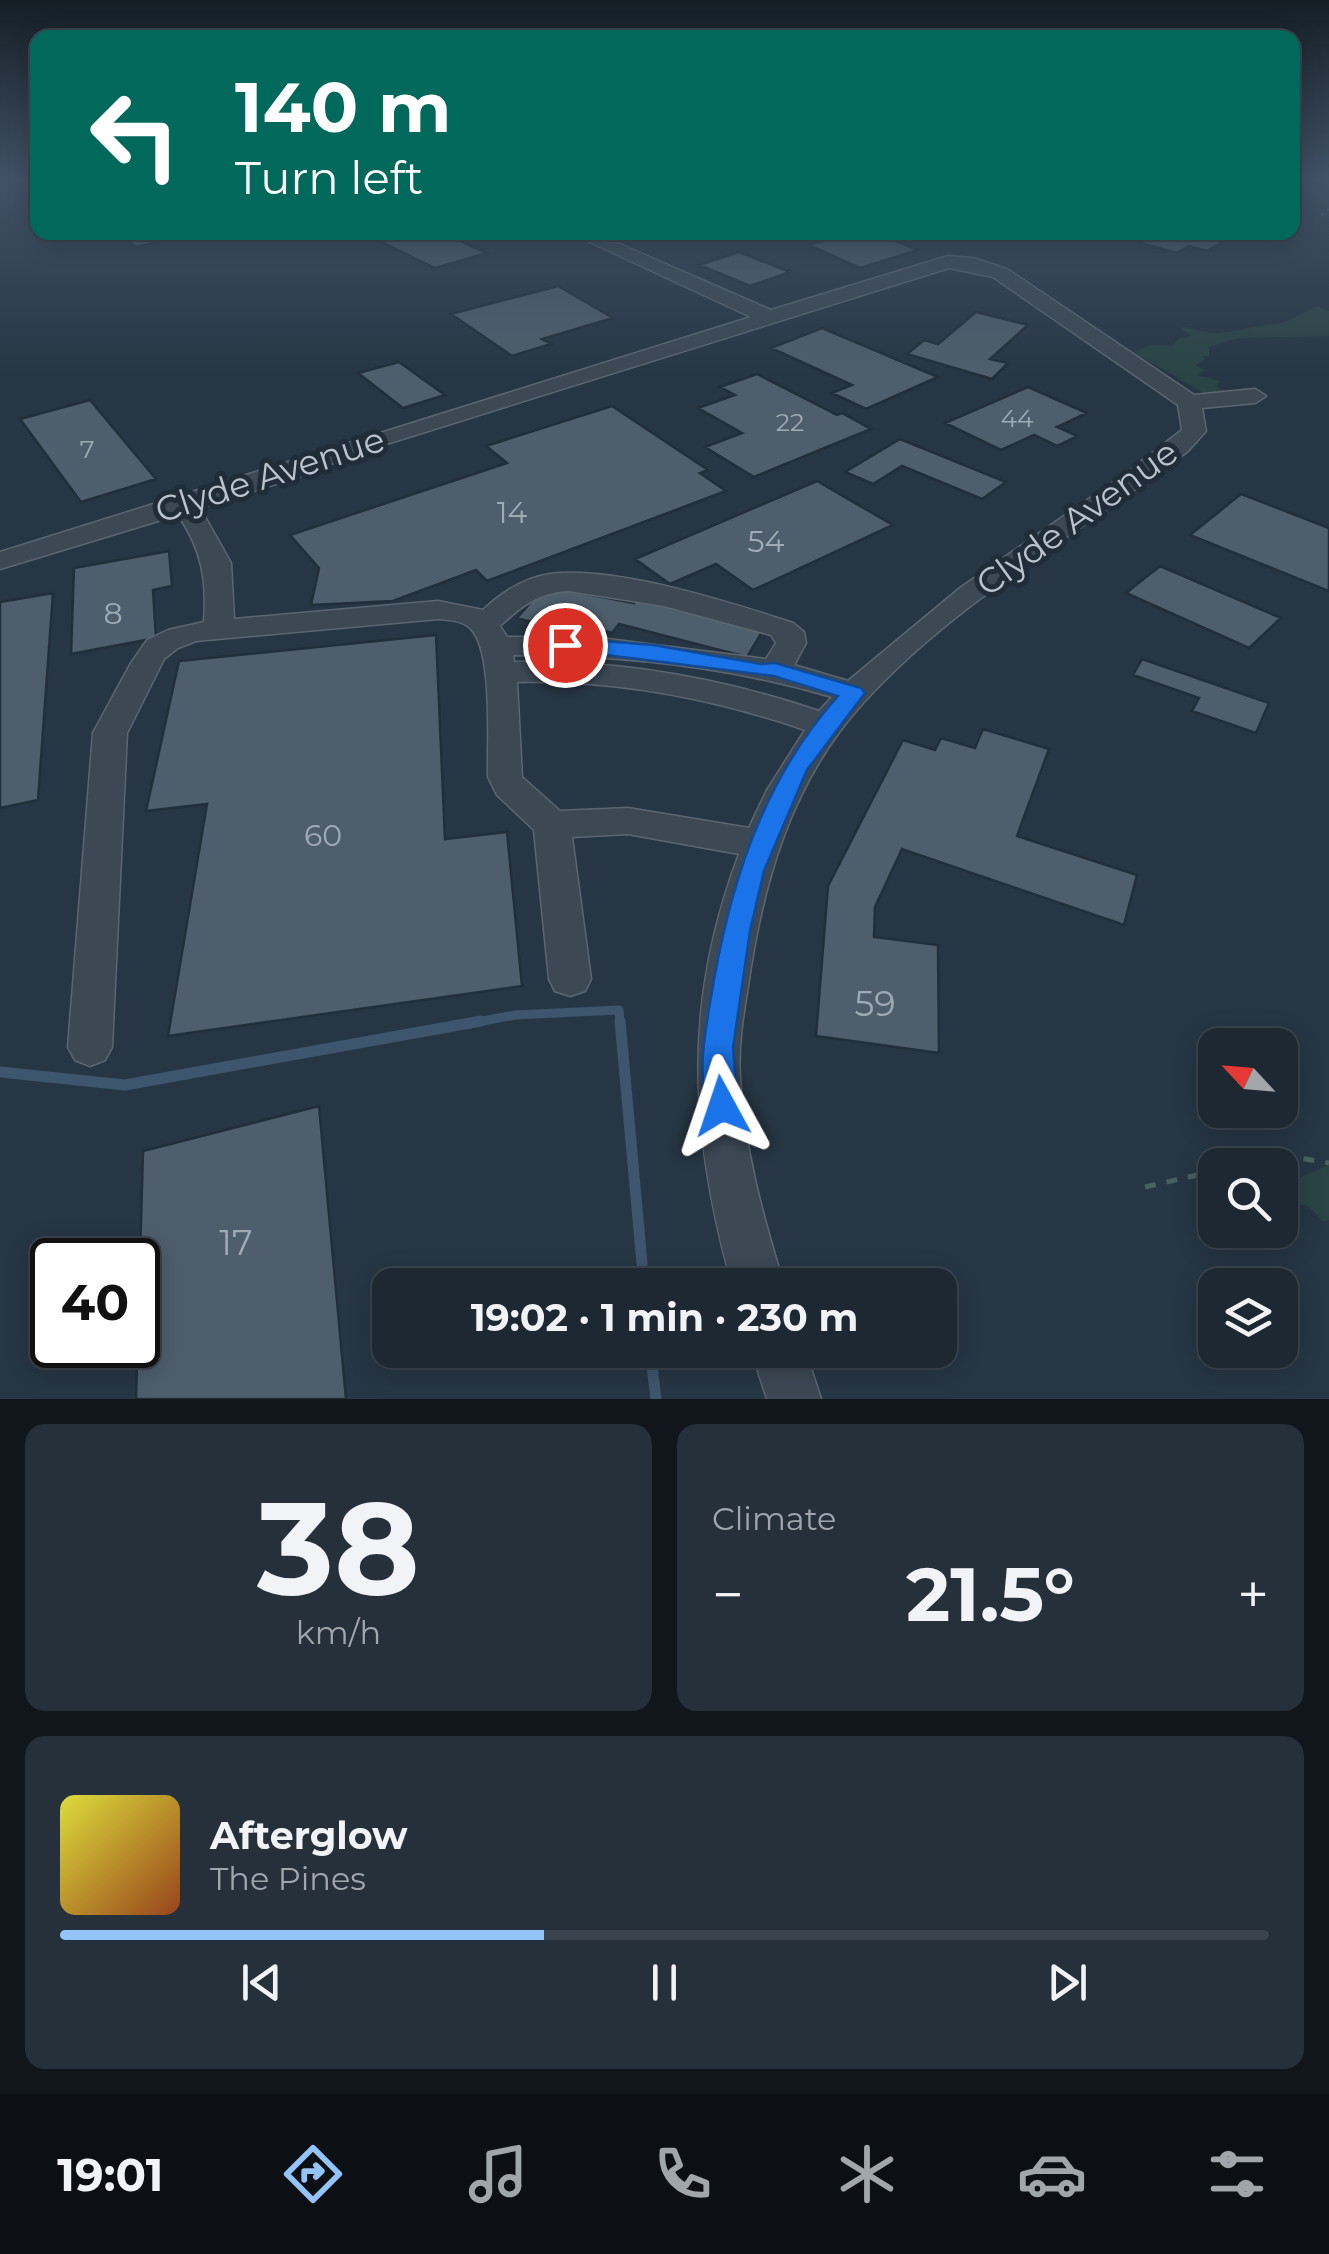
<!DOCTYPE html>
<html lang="en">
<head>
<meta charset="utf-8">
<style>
  :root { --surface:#1d2833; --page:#25303b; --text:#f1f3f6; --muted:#a0a6ac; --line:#3b444e; --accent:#93c4f9 }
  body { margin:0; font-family:Montserrat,sans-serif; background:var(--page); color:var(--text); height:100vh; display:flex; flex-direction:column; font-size:38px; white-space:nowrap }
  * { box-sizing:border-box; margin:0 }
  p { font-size:32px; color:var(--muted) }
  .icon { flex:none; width:55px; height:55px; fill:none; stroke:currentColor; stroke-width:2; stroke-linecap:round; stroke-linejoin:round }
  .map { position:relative; height:1399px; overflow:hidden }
  .panel { display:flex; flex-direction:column; gap:25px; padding:25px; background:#10161c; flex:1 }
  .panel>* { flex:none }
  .hud { position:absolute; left:30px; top:30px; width:1270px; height:210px; border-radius:20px; box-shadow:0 5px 25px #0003,0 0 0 2px var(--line); background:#00695c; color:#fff; overflow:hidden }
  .needle { width:65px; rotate:296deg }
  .controls { position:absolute; left:1198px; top:1028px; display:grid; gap:20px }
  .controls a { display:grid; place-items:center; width:100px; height:100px; border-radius:20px; background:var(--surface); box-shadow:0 5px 25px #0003,0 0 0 2px var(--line); font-size:50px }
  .speed { position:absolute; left:30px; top:1238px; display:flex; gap:20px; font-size:50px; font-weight:700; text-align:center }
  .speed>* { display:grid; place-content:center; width:130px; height:130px; border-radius:50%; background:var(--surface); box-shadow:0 5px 25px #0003,0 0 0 2px var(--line); line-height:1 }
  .speed .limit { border:5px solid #111; border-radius:15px; background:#fff; color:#111 }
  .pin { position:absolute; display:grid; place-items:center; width:85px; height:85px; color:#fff; margin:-42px; border:5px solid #fff; border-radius:50%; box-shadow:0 2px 10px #0007 }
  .me { position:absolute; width:110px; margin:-55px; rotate:355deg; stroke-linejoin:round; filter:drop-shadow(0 0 8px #0008) }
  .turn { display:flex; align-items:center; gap:35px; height:210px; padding:0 40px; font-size:45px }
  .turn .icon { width:130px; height:130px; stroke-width:2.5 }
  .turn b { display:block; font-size:70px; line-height:85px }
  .big { font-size:75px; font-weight:700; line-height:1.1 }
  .panel .tile { flex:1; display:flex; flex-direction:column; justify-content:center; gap:15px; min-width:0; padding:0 35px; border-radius:20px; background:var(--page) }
  .panel .dial { align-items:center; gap:0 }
  .dial b { font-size:130px; line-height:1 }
  .song { display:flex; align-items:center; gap:30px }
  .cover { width:120px; height:120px; border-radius:15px; background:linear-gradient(135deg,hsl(60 70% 55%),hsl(20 70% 35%)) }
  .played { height:10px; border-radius:5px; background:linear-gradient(90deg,var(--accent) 40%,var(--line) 40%) }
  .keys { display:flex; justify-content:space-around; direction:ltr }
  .heat { display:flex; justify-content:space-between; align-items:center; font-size:55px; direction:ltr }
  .panel .tiles { flex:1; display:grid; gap:25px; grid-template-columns:1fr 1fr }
  .tile:last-child { grid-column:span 2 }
  .trip { position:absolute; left:372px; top:1268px; width:585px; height:100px; border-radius:20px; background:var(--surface); box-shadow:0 5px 25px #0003,0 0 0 2px var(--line); font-weight:700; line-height:100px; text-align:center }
  .dock { display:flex; height:160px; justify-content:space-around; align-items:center; background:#0c1014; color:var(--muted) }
  .dock .icon { width:70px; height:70px }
  .dock .active { color:var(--accent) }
  .dock b { font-size:45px; color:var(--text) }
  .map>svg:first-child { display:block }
</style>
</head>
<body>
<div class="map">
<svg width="1329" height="1399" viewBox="0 0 1329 1399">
  <rect width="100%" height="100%" fill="#273644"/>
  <path fill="#2a4445" d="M1317 306 1329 311V336L1238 338 1209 347V356H1202L1205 359 1195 365 1206 370 1197 375 1221 381 1215 386 1228 392 1207 395 1133 352 1151 345 1172 346 1180 338 1190 336 1181 328 1184 327 1215 334 1286 322Z
    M1329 1165V1220L1323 1221 1308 1206 1280 1200V1186Z"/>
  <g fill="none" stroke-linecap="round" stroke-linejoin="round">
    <path stroke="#3e566d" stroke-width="9" d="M467 1024 515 1015 619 1010 620 1024"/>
    <path stroke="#3e566d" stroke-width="11" d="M620 1021 644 1285
      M0 1072 125 1085 481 1021
      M650 1350 656 1399"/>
  </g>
  <path fill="#4e5e6c" stroke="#222f3b" stroke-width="2.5" d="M134 232H179L184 236 136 247 119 236Z
    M410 232H483L458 240 487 253 435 268 379 241Z
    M854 232H874L918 250 860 268 809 245Z
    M1100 232H1239L1207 251 1189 246 1177 253Z
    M739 252 790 272 750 286 699 265Z
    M558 286 613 318 542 339 551 344 512 356 451 314Z
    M976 312 1028 325 990 359 1008 363 992 379 907 354 924 340 938 344Z
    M822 328 938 377 866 409 832 393 852 385 771 348Z
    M399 362 445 395 403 408 358 373Z
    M757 374 837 415 842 413 871 429 754 477 705 447 742 433 698 408 735 395 720 387Z
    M1028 387 1087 413 1057 427 1078 436 1057 446 1034 435 1001 450 945 423Z
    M90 400 156 479 81 502 20 419Z
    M612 406 708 470 700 473 726 491 487 581 476 570 393 601 311 605 319 568 290 535 507 463 486 446Z
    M900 439 1006 482 982 499 902 466 873 484 845 472Z
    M817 481 893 525 753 590 716 564 670 584 635 559Z
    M1241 494 1329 528V591L1190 535Z
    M169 551 172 586 153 590 156 638 71 654 74 568Z
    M1160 566 1281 618 1249 648 1126 593Z
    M545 586 634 603 639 596 765 627 747 657 619 624 612 633 571 622 564 631 517 618Z
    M53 593 38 800 0 808V602Z
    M436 635 445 839 507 832 522 986 168 1036 207 804 146 811 179 661Z
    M1142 659 1269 703 1256 733 1192 711 1199 698 1133 675Z
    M983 729 1049 749 1017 836 1137 875 1124 925 902 849 875 907 874 937 938 945 939 1053 816 1036 828 886 903 740 935 750 941 738 975 748Z
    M319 1106 346 1399H136L143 1151Z"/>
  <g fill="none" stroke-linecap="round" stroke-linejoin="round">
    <g stroke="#5b6671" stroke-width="3">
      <path id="minor" d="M568 232H592L771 310 948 256 973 258 1007 269 1194 395 1255 389 1266 396 1255 403 1202 408 1206 431 1188 451C1080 533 955 602 864 702 791 782 763 882 748 986 743 1017 738 1046 740 1077 744 1148 763 1217 784 1285H732C690 1133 682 1005 739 854L628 834 572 837 591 979 585 991 570 996 555 991 549 979 534 830 497 795 488 777C487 745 494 647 469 627 460 620 449 620 438 619L196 641 178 648 164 659 127 733 112 1047 105 1060 90 1066 75 1060 68 1047 93 733 131 663 147 640 168 630 204 622C207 580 202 550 178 515L0 569V552L751 317ZM949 268 993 277 1178 405 1182 430 1129 471 960 588 848 681 794 665 806 643 804 632 793 623C729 602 616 566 550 574 524 578 502 592 483 610L438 601 234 619 231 563 200 508 298 477 358 453ZM569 591 664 606 771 635 776 643 766 659 592 637H507L500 626C521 606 540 592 569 591ZM513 655C621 655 728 666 832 697L819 711C721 678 618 660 514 662ZM517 682C615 680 712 698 805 730L767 790 749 828 628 808 560 811 522 777Z
        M751 1350H805L821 1399H767Z"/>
    </g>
    <path stroke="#486161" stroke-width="2.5" stroke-dasharray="4 4" stroke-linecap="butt" d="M1321 216 1329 209"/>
    <path stroke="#486161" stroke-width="5" stroke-dasharray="11 11" stroke-linecap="butt" d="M1239 1165 1281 1155 1329 1163
      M1145 1187 1215 1171"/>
    <use href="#minor" fill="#3c4854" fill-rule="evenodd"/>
  </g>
  <linearGradient id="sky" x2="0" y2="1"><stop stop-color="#151e25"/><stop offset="0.48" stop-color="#415267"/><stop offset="1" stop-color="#415267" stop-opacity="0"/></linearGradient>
  <rect width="1329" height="375" fill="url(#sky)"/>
  <path fill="#1a73e8" stroke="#114b97" stroke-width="2.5" d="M565 638 654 645 761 664 775 663 861 688 865 693 807 770 764 871 750 931 733 1048 738 1106 734 1116 722 1121 711 1116C696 1083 704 1038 710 1003 728 891 760 783 838 696L774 676 558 649 554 645Z"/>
  <g text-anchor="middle" stroke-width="10" stroke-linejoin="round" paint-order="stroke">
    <g font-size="25" fill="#9faab5">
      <text x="1017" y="427">44</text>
      <text x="790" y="431">22</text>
      <text x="87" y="458">7</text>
    </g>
    <g font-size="30" fill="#9faab5">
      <text x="512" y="523">14</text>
      <text x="766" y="552">54</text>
      <text x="113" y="624">8</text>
      <text x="323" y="846">60</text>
    </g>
    <g font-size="35" fill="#bac3cd" stroke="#202d39">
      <text transform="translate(270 475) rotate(-18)" y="12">Clyde Avenue</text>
      <text transform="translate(1077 518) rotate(-36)" y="12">Clyde Avenue</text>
    </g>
    <g font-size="35" fill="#9faab5">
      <text x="875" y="1016">59</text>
      <text x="236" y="1255">17</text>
    </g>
  </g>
</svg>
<div class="controls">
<a><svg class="needle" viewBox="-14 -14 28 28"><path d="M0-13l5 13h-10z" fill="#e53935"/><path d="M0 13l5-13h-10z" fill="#a0a6ac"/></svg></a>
<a><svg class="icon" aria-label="search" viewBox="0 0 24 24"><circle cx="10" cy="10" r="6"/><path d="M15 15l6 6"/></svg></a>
<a><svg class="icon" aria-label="layers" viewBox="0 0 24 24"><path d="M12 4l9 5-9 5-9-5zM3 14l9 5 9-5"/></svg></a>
</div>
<div class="speed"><div class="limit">40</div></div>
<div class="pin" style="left:565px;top:645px;background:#d93025"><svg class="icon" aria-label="arrive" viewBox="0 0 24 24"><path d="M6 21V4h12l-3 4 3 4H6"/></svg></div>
<svg class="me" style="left:722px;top:1106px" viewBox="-20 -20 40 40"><path d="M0-17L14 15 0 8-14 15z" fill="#1a73e8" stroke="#fff" stroke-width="4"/></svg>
<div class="trip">19:02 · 1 min · 230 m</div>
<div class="hud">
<div class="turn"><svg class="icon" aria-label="left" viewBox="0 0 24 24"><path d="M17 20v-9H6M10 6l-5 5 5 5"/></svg><div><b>140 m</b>Turn left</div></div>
</div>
</div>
<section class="panel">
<div class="tiles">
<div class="tile dial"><b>38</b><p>km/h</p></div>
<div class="tile"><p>Climate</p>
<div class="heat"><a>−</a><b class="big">21.5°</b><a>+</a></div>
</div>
<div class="tile">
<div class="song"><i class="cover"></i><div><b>Afterglow</b><p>The Pines</p></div></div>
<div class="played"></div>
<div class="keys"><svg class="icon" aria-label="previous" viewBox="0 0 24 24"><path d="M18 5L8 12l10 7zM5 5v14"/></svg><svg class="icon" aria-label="pause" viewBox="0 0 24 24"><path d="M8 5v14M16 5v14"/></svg><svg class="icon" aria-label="next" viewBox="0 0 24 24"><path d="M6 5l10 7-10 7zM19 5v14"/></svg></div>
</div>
</div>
</section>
<nav class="dock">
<b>19:01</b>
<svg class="icon active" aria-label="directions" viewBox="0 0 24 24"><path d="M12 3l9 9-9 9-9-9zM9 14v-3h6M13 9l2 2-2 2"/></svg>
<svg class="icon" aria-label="music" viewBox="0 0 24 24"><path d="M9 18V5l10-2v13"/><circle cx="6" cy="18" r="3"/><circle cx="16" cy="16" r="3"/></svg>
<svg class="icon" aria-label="phone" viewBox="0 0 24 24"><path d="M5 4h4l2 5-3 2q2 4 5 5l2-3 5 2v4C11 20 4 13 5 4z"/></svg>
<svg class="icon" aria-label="climate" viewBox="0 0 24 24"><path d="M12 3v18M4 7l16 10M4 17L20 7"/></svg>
<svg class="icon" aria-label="car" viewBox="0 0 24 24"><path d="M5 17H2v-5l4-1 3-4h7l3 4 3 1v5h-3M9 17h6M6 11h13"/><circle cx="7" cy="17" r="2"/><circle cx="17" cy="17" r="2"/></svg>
<svg class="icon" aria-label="filters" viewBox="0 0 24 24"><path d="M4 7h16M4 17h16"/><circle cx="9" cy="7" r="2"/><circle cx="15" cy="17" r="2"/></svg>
</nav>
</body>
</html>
